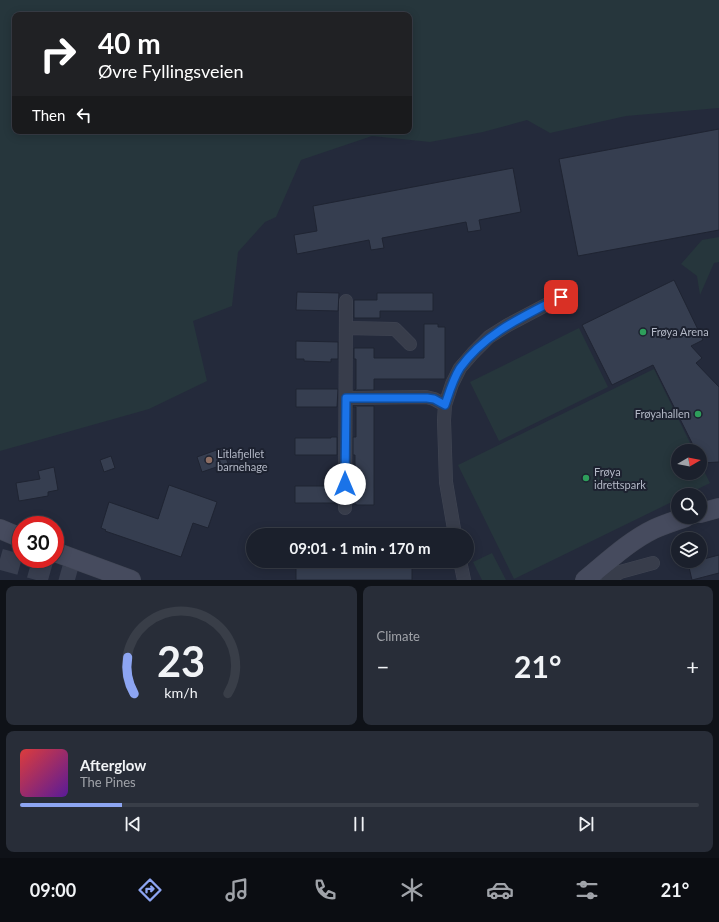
<!DOCTYPE html>
<html lang="en">
<head>
<meta charset="utf-8">
<style>
  :root { --surface:#1b202c; --page:#282d38; --text:#f1f3f6; --muted:#a0a3a9; --line:#393e48; --accent:#8da5f2 }
  body { margin:0; font-family:Lato,sans-serif; background:var(--page); color:var(--text); height:100vh; display:flex; flex-direction:column; font-size:15px; white-space:nowrap }
  * { box-sizing:border-box; margin:0 }
  p { font-size:13px; color:var(--muted) }
  .icon { flex:none; width:22px; height:22px; fill:none; stroke:currentColor; stroke-width:2; stroke-linecap:round; stroke-linejoin:round }
  .map { position:relative; height:580px; overflow:hidden }
  .sheet { display:flex; flex-direction:column; gap:6px; padding:6px; background:#0f1218; flex:1 }
  .sheet>* { flex:none }
  .banner { position:absolute; left:12px; top:12px; width:400px; height:122px; border-radius:8px; box-shadow:0 2px 10px #0003,0 0 0 1px var(--line); background:#202124; color:#fff; overflow:hidden }
  .needle { width:26px; rotate:80deg }
  .buttons { position:absolute; left:671px; top:444px; display:grid; gap:8px }
  .buttons a { display:grid; place-items:center; width:36px; height:36px; border-radius:50%; background:var(--surface); box-shadow:0 2px 10px #0003,0 0 0 1px var(--line); font-size:20px }
  .speed { position:absolute; left:12px; top:516px; display:flex; gap:8px; font-size:20px; font-weight:700; text-align:center }
  .speed>* { display:grid; place-content:center; width:52px; height:52px; border-radius:50%; background:var(--surface); box-shadow:0 2px 10px #0003,0 0 0 1px var(--line); line-height:1 }
  .speed .limit { border:6px solid #d22; background:#fff; color:#111 }
  .pin { position:absolute; display:grid; place-items:center; width:34px; height:34px; color:#fff; margin:-17px; border-radius:8px; box-shadow:0 2px 6px #0006 }
  .me { position:absolute; width:44px; margin:-22px; rotate:0deg; stroke-linejoin:round; filter:drop-shadow(0 0 3px #0008) }
  .turn { display:flex; align-items:center; gap:14px; height:84px; padding:0 20px; font-size:18px }
  .turn .icon { width:52px; height:52px; stroke-width:2.5 }
  .turn b { display:block; font-size:28px; line-height:34px }
  .then { display:flex; align-items:center; height:38px; padding:0 20px; background:#0003; gap:8px; font-size:15px }
  .big { font-size:30px; font-weight:700; line-height:1.1 }
  .sheet .tile { flex:1; display:flex; flex-direction:column; justify-content:center; gap:6px; min-width:0; padding:0 14px; border-radius:8px; background:var(--page) }
  .sheet .dial { align-items:center; gap:0 }
  .dial svg { height:104px; overflow:visible; fill:none; stroke:var(--line); stroke-width:7; stroke-linecap:round; text-anchor:middle }
  .dial text { fill:var(--text); stroke:none }
  .song { display:flex; align-items:center; gap:12px }
  .cover { width:48px; height:48px; border-radius:6px; background:linear-gradient(135deg,hsl(0 70% 55%),hsl(270 70% 35%)) }
  .played { height:4px; border-radius:2px; background:linear-gradient(90deg,var(--accent) 15%,var(--line) 15%) }
  .keys { display:flex; justify-content:space-around; direction:ltr }
  .heat { display:flex; justify-content:space-between; align-items:center; font-size:22px; direction:ltr }
  .sheet .tiles { flex:1; display:grid; gap:6px; grid-template-columns:1fr 1fr }
  .tile:last-child { grid-column:span 2 }
  .trip { position:absolute; left:246px; top:528px; width:228px; height:40px; border-radius:20px; background:var(--surface); box-shadow:0 2px 10px #0003,0 0 0 1px var(--line); font-weight:700; line-height:40px; text-align:center }
  .tabs { display:flex; height:64px; justify-content:space-around; align-items:center; background:#0b0d12; color:var(--muted) }
  .tabs .icon { width:28px; height:28px }
  .tabs .current { color:var(--accent) }
  .tabs b { font-size:18px; color:var(--text) }
  .map>svg:first-child { display:block }
</style>
</head>
<body>
<div class="map">
<svg width="719" height="580" viewBox="0 0 719 580">
  <rect width="100%" height="100%" fill="#242a3b"/>
  <path fill="#26363c" fill-rule="evenodd" d="M0 0H719V108L626 116 550 133 527 120 483 132 430 142 372 136 301 160 276 217 265 222 238 252 232 306 193 321 207 381 149 409 0 451ZM15 15H409V131H15Z
    M719 237V262L714 263 700 295 697 276 681 264 702 240Z
    M579 328 608 387 499 441 470 382Z
    M654 369 694 451H678V473H700V463L710 483 686 495H678V499L514 579 458 465Z
    M492 553 506 580H482L473 562Z"/>
  <path fill="#363e50" stroke="#1f2432" d="M719 129V230L578 256 559 159Z
    M513 168 521 212 479 220 481 230 468 232 466 222 382 238 384 248 371 250 369 240 297 254 294 235 317 231 313 206Z
    M674 280 703 340 691 346 702 358 696 363 719 387V462L702 463 700 459V451H696L653 365 612 385 582 325Z
    M297 292 339 293 338 311 296 310Z
    M377 293H433V311H380V318H354V300H377Z
    M424 324H438V327H445V379H374V390H354L356 389V359H354V348H374V358H424Z
    M296 341 338 342V359H331V362L304 361V359H296Z
    M296 389H338L337 407H296Z
    M353 406H374V505H356V504H353V485H355V455H353V437H356V407H353Z
    M331 437H337V455H295V438H331Z
    M222 448 228 463 202 472 197 457Z
    M111 456 115 468 104 472 100 460Z
    M54 467 58 490 48 492V496L19 501 16 483 40 479 38 471Z
    M169 485 217 502 208 528 193 523 181 557 105 531 106 530 101 528 109 502 158 519Z
    M330 485H337V503H295V486H330Z
    M719 555V573L692 580 688 563Z
    M296 561H412V580H296Z"/>
  <g fill="none" stroke-linecap="round" stroke-linejoin="round">
    <path stroke="#393f50" stroke-width="21" stroke-dasharray="21 10" stroke-linecap="butt" d="M0 559 75 580"/>
    <g stroke="#414654" stroke-width="14">
      <path id="street" d="M346 328 395 329 410 344
        M346 398 426 397 434 399 445 405
        M345 508 346 301
        M455 535 446 482 444 420 445 405 452 384 460 368 473 353 489 337 508 325 561 297
        M460 561 464 580
        M608 580 620 572 653 563"/>
    </g>
    <g stroke="#414654" stroke-width="20">
      <path id="secondary" d="M700 513 719 508
        M0 529 21 538
        M55 552 131 580
        M585 580C607 562 629 541 654 529 665 524 675 521 686 517"/>
    </g>
    <use href="#street" stroke="#383d4b" stroke-width="13"/>
    <use href="#secondary" stroke="#464b5e" stroke-width="19"/>
  </g>
  <g fill="none" stroke-linecap="round" stroke-linejoin="round">
    <g stroke="#114b97" stroke-width="10">
      <path id="route" d="M345 484 346 398H427L434 399 445 405C449 393 453 379 460 368 485 333 524 316 561 297"/>
    </g>
    <use href="#route" stroke="#1a73e8" stroke-width="7"/>
  </g>
  <g fill="#2e9e5b" stroke="#1d2230" stroke-width="1.5">
    <circle cx="643" cy="332" r="4"/>
    <circle cx="698" cy="414" r="4"/>
    <circle cx="586" cy="478" r="4"/>
  </g>
  <circle fill="#8d6e63" stroke="#1d2230" stroke-width="1.5" cx="209" cy="460" r="4"/>
  <g text-anchor="middle" stroke-width="4" stroke-linejoin="round" paint-order="stroke">
    <g font-size="11" fill="#b3b8c6" stroke="#1d2230" text-anchor="start">
      <text x="651" y="336">Frøya Arena</text>
      <text x="690" y="418" text-anchor="end">Frøyahallen</text>
      <text x="217" y="458">Litlafjellet<tspan x="217" dy="13">barnehage</tspan></text>
      <text x="594" y="476">Frøya<tspan x="594" dy="13">idrettspark</tspan></text>
    </g>
  </g>
</svg>
<div class="buttons">
<a><svg class="needle" viewBox="-14 -14 28 28"><path d="M0-13l5 13h-10z" fill="#e53935"/><path d="M0 13l5-13h-10z" fill="#a0a3a9"/></svg></a>
<a><svg class="icon" aria-label="search" viewBox="0 0 24 24"><circle cx="10" cy="10" r="6"/><path d="M15 15l6 6"/></svg></a>
<a><svg class="icon" aria-label="layers" viewBox="0 0 24 24"><path d="M12 4l9 5-9 5-9-5zM3 14l9 5 9-5"/></svg></a>
</div>
<div class="speed"><div class="limit">30</div></div>
<div class="pin" style="left:561px;top:297px;background:#d93025"><svg class="icon" aria-label="arrive" viewBox="0 0 24 24"><path d="M6 21V4h12l-3 4 3 4H6"/></svg></div>
<svg class="me" style="left:345px;top:484px" viewBox="-20 -20 40 40"><circle r="19" fill="#fff"/><path d="M0-13L10 11 0 6-10 11z" fill="#1a73e8"/></svg>
<div class="trip">09:01 · 1 min · 170 m</div>
<div class="banner">
<div class="turn"><svg class="icon" aria-label="right" viewBox="0 0 24 24"><path d="M7 20v-9h11M14 6l5 5-5 5"/></svg><div><b>40 m</b>Øvre Fyllingsveien</div></div>
<div class="then">Then<svg class="icon" aria-label="left" viewBox="0 0 24 24"><path d="M17 20v-9H6M10 6l-5 5 5 5"/></svg></div>
</div>
</div>
<section class="sheet">
<div class="tiles">
<div class="tile dial"><svg viewBox="0 0 100 80">
<path d="M14 69A42 42 0 1 1 86 69"/>
<path d="M14 69A42 42 0 0 1 9 41" stroke="#8da5f2"/>
<text x="50" y="56" font-size="32" font-weight="700">23</text>
<text x="50" y="72" font-size="11">km/h</text>
</svg></div>
<div class="tile"><p>Climate</p>
<div class="heat"><a>−</a><b class="big">21°</b><a>+</a></div>
</div>
<div class="tile">
<div class="song"><i class="cover"></i><div><b>Afterglow</b><p>The Pines</p></div></div>
<div class="played"></div>
<div class="keys"><svg class="icon" aria-label="previous" viewBox="0 0 24 24"><path d="M18 5L8 12l10 7zM5 5v14"/></svg><svg class="icon" aria-label="pause" viewBox="0 0 24 24"><path d="M8 5v14M16 5v14"/></svg><svg class="icon" aria-label="next" viewBox="0 0 24 24"><path d="M6 5l10 7-10 7zM19 5v14"/></svg></div>
</div>
</div>
</section>
<nav class="tabs">
<b>09:00</b>
<svg class="icon current" aria-label="directions" viewBox="0 0 24 24"><path d="M12 3l9 9-9 9-9-9zM9 14v-3h6M13 9l2 2-2 2"/></svg>
<svg class="icon" aria-label="music" viewBox="0 0 24 24"><path d="M9 18V5l10-2v13"/><circle cx="6" cy="18" r="3"/><circle cx="16" cy="16" r="3"/></svg>
<svg class="icon" aria-label="phone" viewBox="0 0 24 24"><path d="M5 4h4l2 5-3 2q2 4 5 5l2-3 5 2v4C11 20 4 13 5 4z"/></svg>
<svg class="icon" aria-label="climate" viewBox="0 0 24 24"><path d="M12 3v18M4 7l16 10M4 17L20 7"/></svg>
<svg class="icon" aria-label="car" viewBox="0 0 24 24"><path d="M5 17H2v-5l4-1 3-4h7l3 4 3 1v5h-3M9 17h6M6 11h13"/><circle cx="7" cy="17" r="2"/><circle cx="17" cy="17" r="2"/></svg>
<svg class="icon" aria-label="filters" viewBox="0 0 24 24"><path d="M4 7h16M4 17h16"/><circle cx="9" cy="7" r="2"/><circle cx="15" cy="17" r="2"/></svg>
<b>21°</b>
</nav>
</body>
</html>
